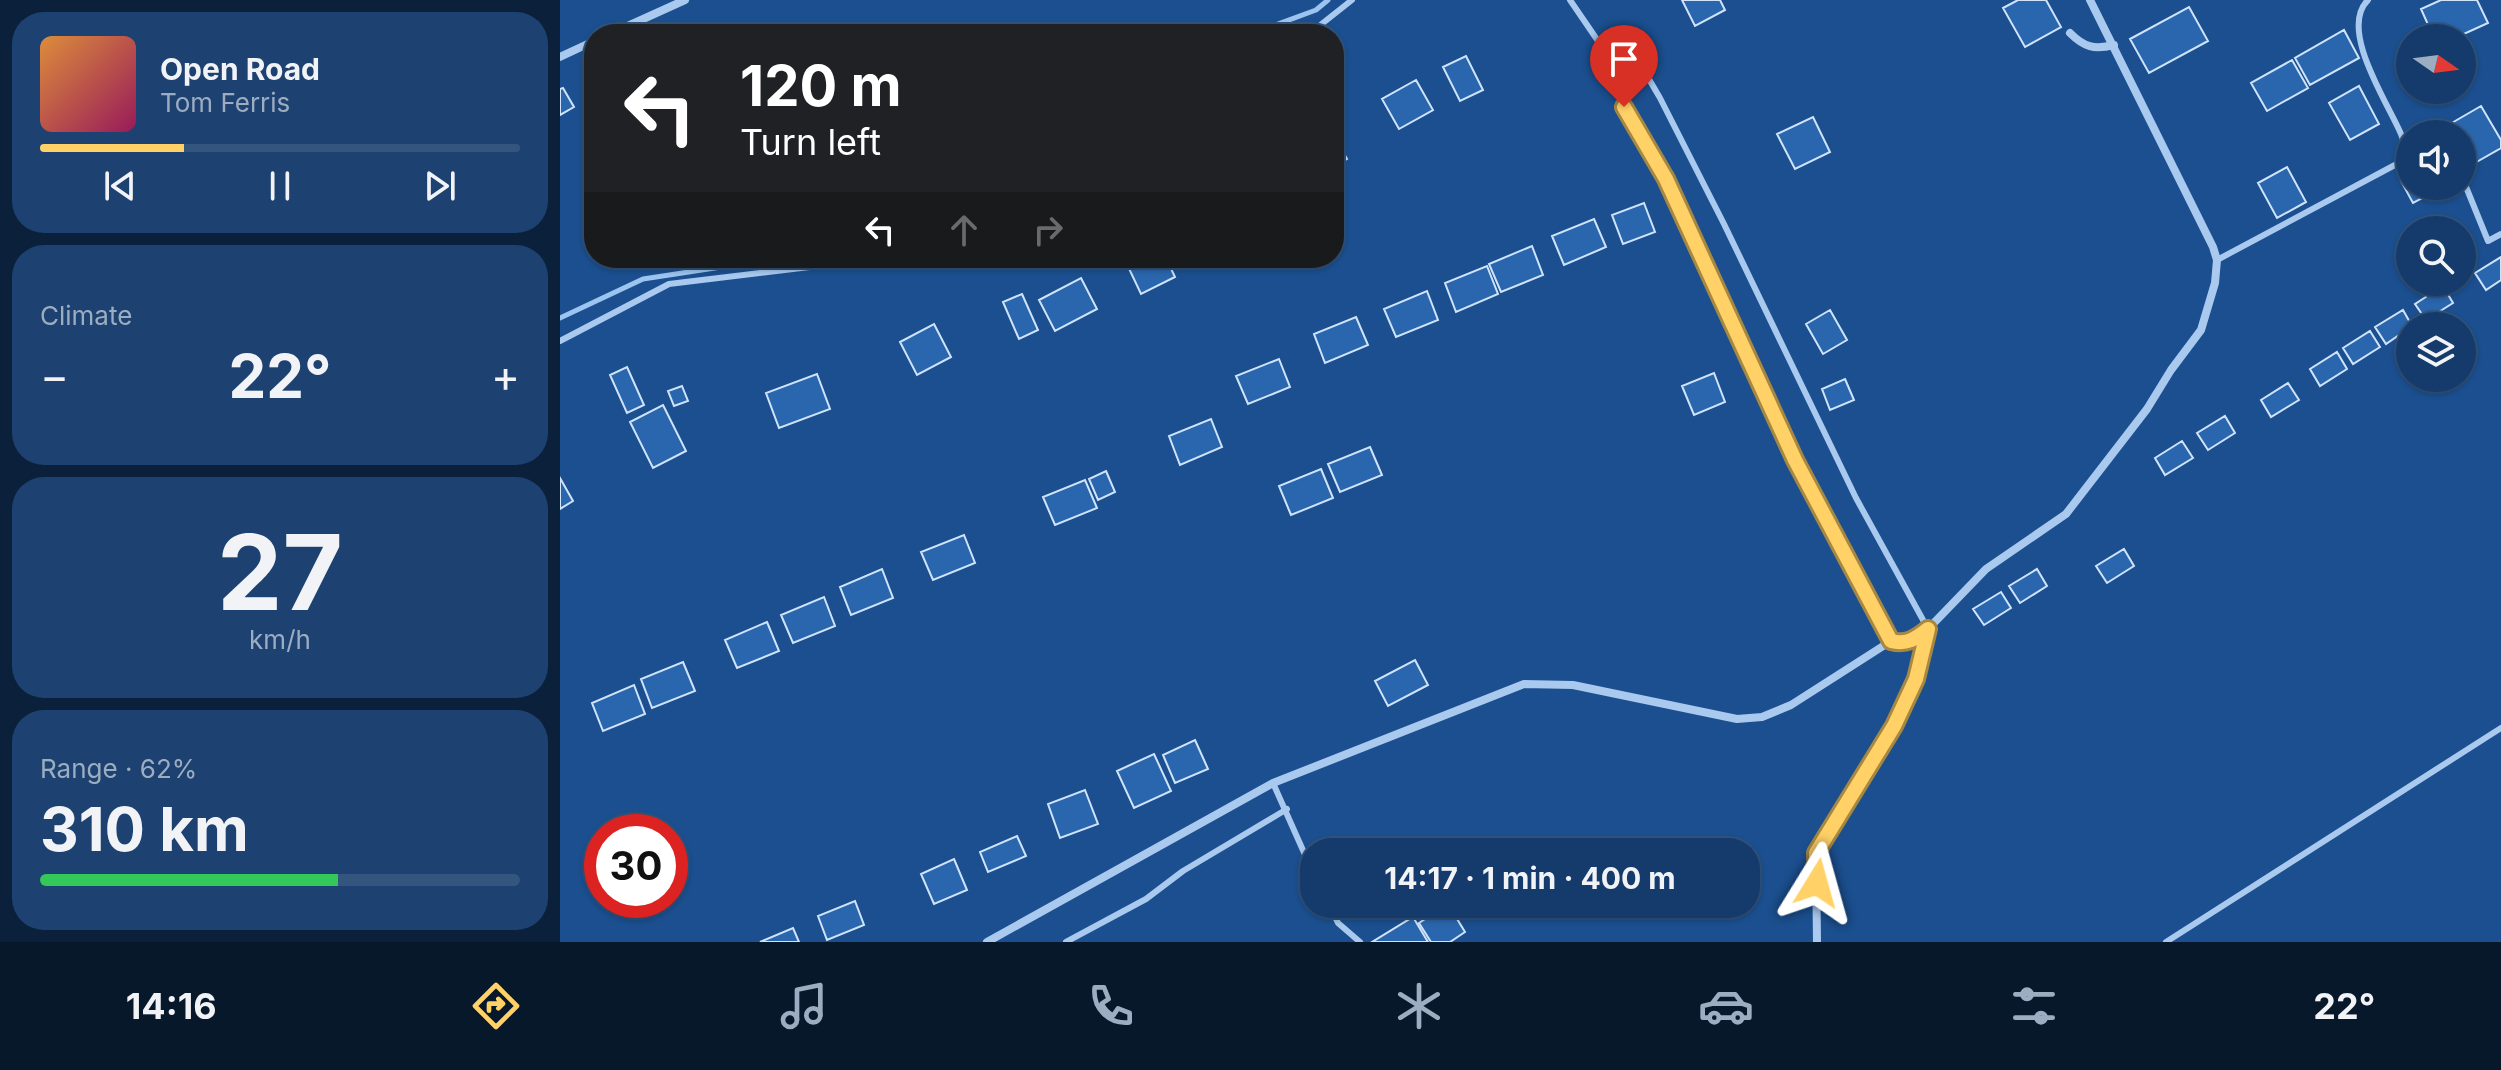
<!DOCTYPE html>
<html lang="en">
<head>
<meta charset="utf-8">
<style>
  :root { --surface:#143b6b; --page:#1d4271; --text:#f1f3f6; --muted:#9dadc1; --line:#33557e; --accent:#ffd166 }
  body { margin:0; font-family:Inter,sans-serif; background:var(--page); color:var(--text); height:100vh; display:flex; flex-direction:column; font-size:30px; white-space:nowrap }
  * { box-sizing:border-box; margin:0 }
  p { font-size:26px; color:var(--muted) }
  .icon { flex:none; width:44px; height:44px; fill:none; stroke:currentColor; stroke-width:2; stroke-linecap:round; stroke-linejoin:round }
  .map { position:relative; flex:1; overflow:hidden }
  .panel { display:flex; flex-direction:column; gap:12px; padding:12px; background:#0b203b; width:560px }
  .panel>* { flex:none }
  .banner { position:absolute; left:24px; top:24px; width:760px; height:244px; border-radius:32px; box-shadow:0 2px 6px #0004,0 0 0 2px var(--line); background:#202124; color:#fff; overflow:hidden }
  .needle { width:52px; rotate:104deg }
  .controls { position:absolute; left:1836px; top:24px; display:grid; gap:16px }
  .controls a { display:grid; place-items:center; width:80px; height:80px; border-radius:50%; background:var(--surface); box-shadow:0 2px 6px #0004,0 0 0 2px var(--line); font-size:40px }
  .speed { position:absolute; left:24px; top:814px; display:flex; gap:16px; font-size:40px; font-weight:700; text-align:center }
  .speed>* { display:grid; place-content:center; width:104px; height:104px; border-radius:50%; background:var(--surface); box-shadow:0 2px 6px #0004,0 0 0 2px var(--line); line-height:1 }
  .speed .limit { border:12px solid #d22; background:#fff; color:#111 }
  .pin { position:absolute; display:grid; place-items:center; width:68px; height:68px; color:#fff; margin:-82px -34px; border-radius:50% 50% 50% 0; rotate:-45deg; box-shadow:0 0 8px #0007 }
  .pin .icon { rotate:45deg }
  .me { position:absolute; width:88px; margin:-44px; rotate:8deg; stroke-linejoin:round; filter:drop-shadow(0 0 6px #0008) }
  .turn { display:flex; align-items:center; gap:28px; height:168px; padding:0 24px; font-size:36px }
  .turn .icon { width:104px; height:104px; stroke-width:2.5 }
  .turn b { display:block; font-size:56px; line-height:68px }
  .lanes { display:flex; align-items:center; height:76px; padding:0 24px; background:#0003; justify-content:center; gap:40px; direction:ltr }
  .lanes .off { opacity:.35 }
  .big { font-size:60px; font-weight:700; line-height:1.1 }
  .panel .card { flex:1; display:flex; flex-direction:column; justify-content:center; gap:12px; min-width:0; padding:0 28px; border-radius:32px; background:var(--page) }
  .panel .dial { align-items:center; gap:0 }
  .dial b { font-size:104px; line-height:1 }
  .song { display:flex; align-items:center; gap:24px }
  .cover { width:96px; height:96px; border-radius:12px; background:linear-gradient(135deg,hsl(30 70% 55%),hsl(330 70% 35%)) }
  .played { height:8px; border-radius:4px; background:linear-gradient(90deg,var(--accent) 30%,var(--line) 30%) }
  .keys { display:flex; justify-content:space-around; direction:ltr }
  .heat { display:flex; justify-content:space-between; align-items:center; font-size:44px; direction:ltr }
  .charge { height:12px; border-radius:6px; background:linear-gradient(90deg,#34c759 62%,var(--line) 0) }
  .trip { position:absolute; left:740px; top:838px; width:460px; height:80px; border-radius:32px; background:var(--surface); box-shadow:0 2px 6px #0004,0 0 0 2px var(--line); font-weight:700; line-height:80px; text-align:center }
  .menu { display:flex; height:128px; justify-content:space-around; align-items:center; background:#08182b; color:var(--muted) }
  .menu .icon { width:56px; height:56px }
  .menu .selected { color:var(--accent) }
  .menu b { font-size:36px; color:var(--text) }
  main { display:flex; flex:1; min-height:0 }
  .map>svg:first-child { display:block }
</style>
</head>
<body>
<main>
<section class="panel">
<div class="card">
<div class="song"><i class="cover"></i><div><b>Open Road</b><p>Tom Ferris</p></div></div>
<div class="played"></div>
<div class="keys"><svg class="icon" aria-label="previous" viewBox="0 0 24 24"><path d="M18 5L8 12l10 7zM5 5v14"/></svg><svg class="icon" aria-label="pause" viewBox="0 0 24 24"><path d="M8 5v14M16 5v14"/></svg><svg class="icon" aria-label="next" viewBox="0 0 24 24"><path d="M6 5l10 7-10 7zM19 5v14"/></svg></div>
</div>
<div class="card"><p>Climate</p>
<div class="heat"><a>−</a><b class="big">22°</b><a>+</a></div>
</div>
<div class="card dial"><b>27</b><p>km/h</p></div>
<div class="card"><p>Range · 62%</p><b class="big">310 km</b><div class="charge"></div></div>
</section>
<div class="map">
<svg width="1941" height="942" viewBox="0 0 1941 942">
  <rect width="100%" height="100%" fill="#1b4f8f"/>
  <g fill="none" stroke-linecap="round" stroke-linejoin="round">
    <path stroke="#9cc4f0" stroke-width="5" d="M691 34 756 10 768 0
      M0 318 83 279 221 258"/>
  </g>
  <path fill="#2a66ad" stroke="#cfe3fa" stroke-width="2" d="M1122 0H1160L1165 10 1135 26Z
    M1458 0H1486L1501 27 1465 47 1443 8Z
    M1881 0H1917L1928 23 1895 38H1874L1861 9Z
    M1629 7 1648 41 1589 73 1570 39Z
    M1784 30 1799 58 1750 85 1735 58Z
    M906 56 923 90 900 101 883 67Z
    M1732 60 1748 88 1707 111 1691 83Z
    M856 80 873 110 839 129 822 99Z
    M1799 86 1819 124 1790 140 1769 103Z
    M3 88 14 107 0 115V89Z
    M1921 106 1941 140V148L1913 164 1902 145V134H1896L1890 124Z
    M1253 117 1270 152 1235 169 1217 134Z
    M774 136 787 159 774 167Z
    M1727 167 1746 202 1717 218 1698 183Z
    M1850 177V186H1885L1853 203 1841 181Z
    M1084 203 1095 232 1063 244 1052 215Z
    M1034 219 1046 247 1004 265 992 236Z
    M972 246 983 275 941 292 929 264Z
    M1941 257V280L1926 290 1915 273Z
    M564 258H606L615 277 581 294Z
    M927 266 938 294 896 312 885 283Z
    M521 278 537 309 495 331 479 300Z
    M1883 286 1893 303 1866 320 1855 304Z
    M867 291 878 320 836 337 824 309Z
    M462 294 478 330 459 339 443 302Z
    M1270 310 1287 340 1263 354 1246 324Z
    M1843 310 1852 326 1826 344 1815 327Z
    M796 317 808 345 765 363 754 334Z
    M374 324 391 357 357 375 340 342Z
    M1810 331 1820 347 1793 364 1783 348Z
    M1777 352 1787 369 1760 386 1750 369Z
    M719 359 730 387 688 404 676 376Z
    M67 367 84 405 67 413 50 375Z
    M1154 373 1165 402 1134 415 1122 386Z
    M257 374 270 409 219 428 206 393Z
    M1285 379 1294 400 1270 410 1262 389Z
    M1728 383 1739 400 1711 417 1701 400Z
    M122 386 128 401 114 406 108 391Z
    M103 405 126 451 93 468 70 422Z
    M1665 416 1675 433 1648 450 1637 433Z
    M651 419 662 447 620 465 609 436Z
    M1622 441 1633 458 1605 475 1595 458Z
    M810 447 822 475 780 492 768 464Z
    M761 469 773 498 731 515 719 486Z
    M546 471 555 492 538 500 529 479Z
    M0 478 13 501 0 509Z
    M525 480 537 508 495 525 483 497Z
    M404 535 415 563 373 580 361 552Z
    M1564 549 1574 566 1547 583 1536 566Z
    M322 569 333 598 291 615 280 587Z
    M1477 569 1487 586 1460 603 1449 586Z
    M1441 592 1451 608 1424 625 1413 609Z
    M264 597 275 626 233 643 221 615Z
    M207 622 219 651 177 668 165 640Z
    M855 660 868 685 828 706 815 681Z
    M123 662 135 691 92 708 81 679Z
    M74 685 85 714 43 731 32 703Z
    M635 740 648 769 615 783 603 755Z
    M594 754 611 791 574 808 557 771Z
    M525 790 538 824 500 838 488 804Z
    M457 836 466 856 428 872 420 852Z
    M394 859 407 890 374 904 361 874Z
    M295 901 304 925 267 940 258 916Z
    M888 904 905 932 890 942H871L859 923Z
    M853 917 868 942H812Z
    M233 928 239 942H200Z"/>
  <g fill="none" stroke-linecap="round" stroke-linejoin="round">
    <path stroke="#a9c9ee" stroke-width="6" d="M1010 0 1038 41 1064 107 1106 179 1235 460 1331 641C1346 645 1356 639 1368 629L1296 498 1164 224 1100 98 1076 57 1070 33
      M749 34 792 0
      M1902 177 1928 241 1941 234
      M1657 260 1848 158C1846 150 1844 142 1841 134 1828 103 1778 29 1808 0
      M0 341 109 284 325 258
      M713 783 754 875
      M769 904 778 923 800 942
      M506 942 586 899 623 871 727 809
      M1606 942 1941 728"/>
    <path stroke="#a9c9ee" stroke-width="8" d="M1510 33C1524 47 1534 50 1554 45
      M50 34 125 0
      M0 57 34 41
      M427 942 713 783 964 684 1013 685 1177 719 1202 717 1231 705 1331 641
      M1257 942 1256 853 1334 726 1356 679 1368 629 1426 569 1506 514 1587 409 1611 370 1641 330 1655 283 1657 260 1653 247 1530 0"/>
  </g>
  <g fill="none" stroke-linecap="round" stroke-linejoin="round">
    <g stroke="#a68842" stroke-width="20">
      <path id="route" d="M1064 107 1106 179 1235 460 1331 641C1346 645 1356 639 1368 629L1356 679 1334 726 1256 853 1257 883"/>
    </g>
    <use href="#route" stroke="#ffd166" stroke-width="14"/>
  </g>
</svg>
<div class="controls">
<a><svg class="needle" viewBox="-14 -14 28 28"><path d="M0-13l5 13h-10z" fill="#e53935"/><path d="M0 13l5-13h-10z" fill="#9dadc1"/></svg></a>
<a><svg class="icon" aria-label="sound" viewBox="0 0 24 24"><path d="M4 9h4l5-4v14l-5-4H4zM17 9q2 3 0 6"/></svg></a>
<a><svg class="icon" aria-label="search" viewBox="0 0 24 24"><circle cx="10" cy="10" r="6"/><path d="M15 15l6 6"/></svg></a>
<a><svg class="icon" aria-label="layers" viewBox="0 0 24 24"><path d="M12 4l9 5-9 5-9-5zM3 14l9 5 9-5"/></svg></a>
</div>
<div class="speed"><div class="limit">30</div></div>
<div class="pin" style="left:1064px;top:107px;background:#d93025"><svg class="icon" aria-label="arrive" viewBox="0 0 24 24"><path d="M6 21V4h12l-3 4 3 4H6"/></svg></div>
<svg class="me" style="left:1257px;top:883px" viewBox="-20 -20 40 40"><path d="M0-17L14 15 0 8-14 15z" fill="#ffd166" stroke="#fff" stroke-width="4"/></svg>
<div class="trip">14:17 · 1 min · 400 m</div>
<div class="banner">
<div class="turn"><svg class="icon" aria-label="left" viewBox="0 0 24 24"><path d="M17 20v-9H6M10 6l-5 5 5 5"/></svg><div><b>120 m</b>Turn left</div></div>
<div class="lanes"><svg class="icon" aria-label="left" viewBox="0 0 24 24"><path d="M17 20v-9H6M10 6l-5 5 5 5"/></svg><svg class="icon off" aria-label="ahead" viewBox="0 0 24 24"><path d="M12 20V5M6 11l6-6 6 6"/></svg><svg class="icon off" aria-label="right" viewBox="0 0 24 24"><path d="M7 20v-9h11M14 6l5 5-5 5"/></svg></div>
</div>
</div>
</main>
<nav class="menu">
<b>14:16</b>
<svg class="icon selected" aria-label="directions" viewBox="0 0 24 24"><path d="M12 3l9 9-9 9-9-9zM9 14v-3h6M13 9l2 2-2 2"/></svg>
<svg class="icon" aria-label="music" viewBox="0 0 24 24"><path d="M9 18V5l10-2v13"/><circle cx="6" cy="18" r="3"/><circle cx="16" cy="16" r="3"/></svg>
<svg class="icon" aria-label="phone" viewBox="0 0 24 24"><path d="M5 4h4l2 5-3 2q2 4 5 5l2-3 5 2v4C11 20 4 13 5 4z"/></svg>
<svg class="icon" aria-label="climate" viewBox="0 0 24 24"><path d="M12 3v18M4 7l16 10M4 17L20 7"/></svg>
<svg class="icon" aria-label="car" viewBox="0 0 24 24"><path d="M5 17H2v-5l4-1 3-4h7l3 4 3 1v5h-3M9 17h6M6 11h13"/><circle cx="7" cy="17" r="2"/><circle cx="17" cy="17" r="2"/></svg>
<svg class="icon" aria-label="filters" viewBox="0 0 24 24"><path d="M4 7h16M4 17h16"/><circle cx="9" cy="7" r="2"/><circle cx="15" cy="17" r="2"/></svg>
<b>22°</b>
</nav>
</body>
</html>
